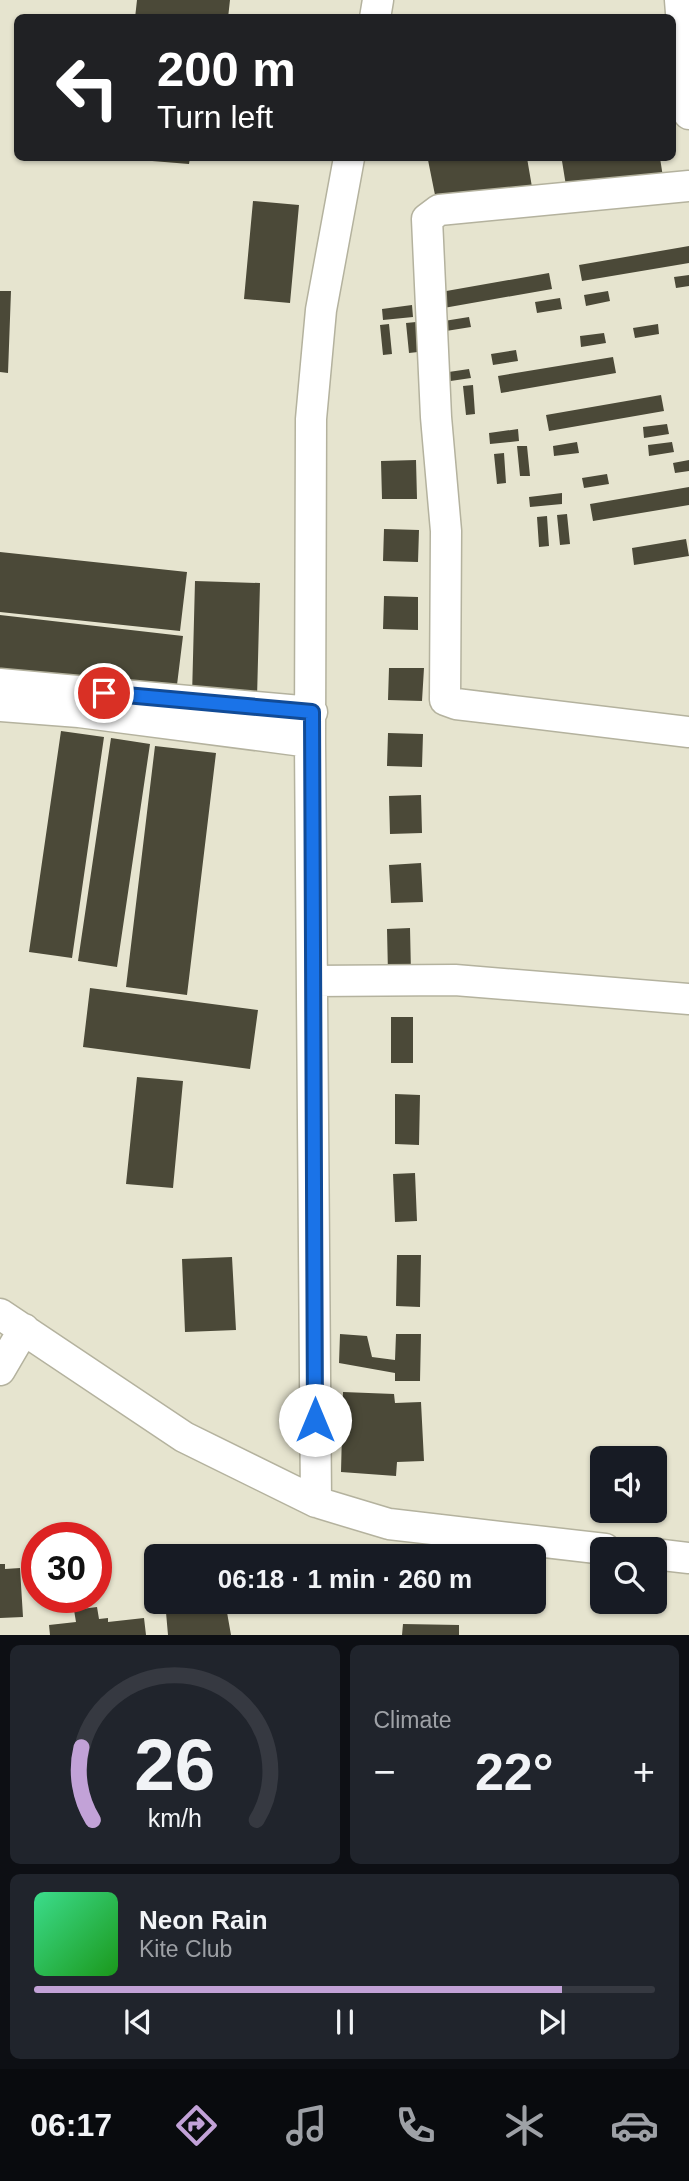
<!DOCTYPE html>
<html lang="en">
<head>
<meta charset="utf-8">
<style>
  :root { --surface:#171b24; --page:#20242c; --text:#f1f3f6; --muted:#9ea1a6; --line:#363941; --accent:#c2a2d7 }
  body { margin:0; font-family:Arial,sans-serif; background:var(--page); color:var(--text); height:100vh; display:flex; flex-direction:column; font-size:26px; white-space:nowrap }
  * { box-sizing:border-box; margin:0 }
  p { font-size:23px; color:var(--muted) }
  .icon { flex:none; width:38px; height:38px; fill:none; stroke:currentColor; stroke-width:2; stroke-linecap:round; stroke-linejoin:round }
  .map { position:relative; height:1635px; overflow:hidden }
  .panel { display:flex; flex-direction:column; gap:10px; padding:10px; background:#0d0f14; flex:1 }
  .panel>* { flex:none }
  .guide { position:absolute; left:14px; top:14px; width:662px; height:147px; border-radius:10px; box-shadow:0 2px 5px #0004; background:#202124; color:#fff; overflow:hidden }
  .buttons { position:absolute; left:590px; top:1446px; display:grid; gap:14px }
  .buttons a { display:grid; place-items:center; width:77px; height:77px; border-radius:10px; background:var(--surface); box-shadow:0 2px 5px #0004; font-size:35px }
  .speed { position:absolute; left:21px; top:1522px; display:flex; gap:14px; font-size:35px; font-weight:700; text-align:center }
  .speed>* { display:grid; place-content:center; width:91px; height:91px; border-radius:50%; background:var(--surface); box-shadow:0 2px 5px #0004; line-height:1 }
  .speed .limit { border:10px solid #d22; background:#fff; color:#111 }
  .pin { position:absolute; display:grid; place-items:center; width:60px; height:60px; color:#fff; margin:-30px; border:4px solid #fff; border-radius:50%; box-shadow:0 2px 7px #0007 }
  .me { position:absolute; width:77px; margin:-38px; rotate:0deg; stroke-linejoin:round; filter:drop-shadow(0 0 5px #0008) }
  .turn { display:flex; align-items:center; gap:24px; height:147px; padding:0 28px; font-size:32px }
  .turn .icon { width:91px; height:91px; stroke-width:2.5 }
  .turn b { display:block; font-size:49px; line-height:60px }
  .big { font-size:52px; font-weight:700; line-height:1.1 }
  .panel .tile { flex:1; display:flex; flex-direction:column; justify-content:center; gap:10px; min-width:0; padding:0 24px; border-radius:10px; background:var(--page) }
  .panel .dial { align-items:center; gap:0 }
  .dial svg { height:182px; overflow:visible; fill:none; stroke:var(--line); stroke-width:7; stroke-linecap:round; text-anchor:middle }
  .dial text { fill:var(--text); stroke:none }
  .song { display:flex; align-items:center; gap:21px }
  .cover { width:84px; height:84px; border-radius:10px; background:linear-gradient(135deg,hsl(150 70% 55%),hsl(120 70% 35%)) }
  .played { height:7px; border-radius:4px; background:linear-gradient(90deg,var(--accent) 85%,var(--line) 85%) }
  .keys { display:flex; justify-content:space-around; direction:ltr }
  .heat { display:flex; justify-content:space-between; align-items:center; font-size:38px; direction:ltr }
  .panel .tiles { flex:1; display:grid; gap:10px; grid-template-columns:1fr 1fr }
  .tile:last-child { grid-column:span 2 }
  .trip { position:absolute; left:144px; top:1544px; width:402px; height:70px; border-radius:10px; background:var(--surface); box-shadow:0 2px 5px #0004; font-weight:700; line-height:70px; text-align:center }
  .menu { display:flex; height:112px; justify-content:space-around; align-items:center; background:#090b0e; color:var(--muted) }
  .menu .icon { width:49px; height:49px }
  .menu .on { color:var(--accent) }
  .menu b { font-size:32px; color:var(--text) }
  .map>svg:first-child { display:block }
</style>
</head>
<body>
<div class="map">
<svg width="689" height="1635" viewBox="0 0 689 1635">
  <rect width="100%" height="100%" fill="#e6e4cf"/>
  <path fill="#4b4938" d="M137 0H230L228 18H135Z
    M141 158H190L189 164 140 160Z
    M441 158H527L532 187 437 205 428 160Z
    M586 158H660L663 177 567 192 562 161Z
    M253 201 299 205 290 303 244 299Z
    M689 246V263L582 281 579 265Z
    M549 273 552 289 438 309 435 293Z
    M689 275V286L676 288 674 277Z
    M0 291H11L8 373 0 372Z
    M608 291 610 301 586 306 584 295Z
    M560 298 562 309 537 313 535 302Z
    M412 305 413 317 383 320 382 309Z
    M469 317 471 327 446 331 444 321Z
    M416 322 418 352 409 353 406 323Z
    M389 324 392 354 383 355 380 325Z
    M658 324 659 334 635 338 633 328Z
    M604 333 606 343 581 347 580 336Z
    M516 350 518 361 493 365 491 354Z
    M613 357 616 373 501 393 498 376Z
    M469 369 471 378 437 383 435 374Z
    M473 385 475 414 466 415 463 386Z
    M661 395 664 411 549 431 546 415Z
    M667 424 669 434 644 438 643 427Z
    M518 429 519 441 490 444 489 433Z
    M577 442 579 453 554 456 553 446Z
    M672 442 674 452 649 456 648 445Z
    M517 446H527L530 476H520Z
    M504 453 506 483 497 484 494 454Z
    M416 460 417 499H382L381 461Z
    M689 460V471L675 473 673 463Z
    M607 474 609 484 584 488 582 478Z
    M689 487V505L593 521 590 504Z
    M562 493V504L530 507 529 497Z
    M567 514 570 544 560 545 557 515Z
    M547 516 549 546 539 547 537 517Z
    M384 529 419 530 418 562 383 561Z
    M686 539 689 556 634 565 632 548Z
    M0 552 187 572 180 631 0 612Z
    M195 581 260 583 257 698 192 696Z
    M384 596 418 597V630L383 629Z
    M0 615 183 636 176 693 0 673Z
    M389 668H424L422 701 388 700Z
    M61 731 104 737 72 958 29 952Z
    M388 733 423 734 422 767 387 766Z
    M111 738 150 744 117 967 78 961Z
    M155 746 216 753 187 995 126 987Z
    M421 795 422 833 390 834 389 796Z
    M421 863 423 902 391 903 389 865Z
    M410 928 411 973 388 974 387 929Z
    M90 988 258 1010 250 1069 83 1047Z
    M391 1017H413V1063H391Z
    M137 1077 183 1081 173 1188 126 1184Z
    M395 1094 420 1095 419 1145 395 1144Z
    M415 1173 417 1221 395 1222 393 1174Z
    M397 1255H421L420 1307 396 1306Z
    M232 1257 236 1330 185 1332 182 1259Z
    M340 1334 367 1336 372 1357 395 1360 396 1334H421L420 1381H395V1373L339 1363Z
    M343 1392 394 1394 395 1403 421 1402 424 1461 397 1462 396 1476 341 1472Z
    M0 1564H5V1569L20 1568 23 1617 0 1618Z
    M165 1601H225L231 1635H168Z
    M97 1607 99 1619 108 1618V1622L144 1618 146 1635H50L49 1625 76 1622 74 1610Z
    M403 1624 459 1625V1635H402Z"/>
  <g fill="none" stroke-linecap="round" stroke-linejoin="round">
    <g stroke="#b4b29e" stroke-width="33">
      <path id="minor" d="M680 0 689 114
        M375 18 378 0
        M689 186 439 210 427 219 436 417 446 531 445 700 456 704 689 732
        M0 684 312 712
        M0 706 79 712 310 742
        M312 981 455 980 689 999
        M0 1314 184 1437 316 1502 389 1524 605 1549
        M0 1370 24 1329
        M316 1502 310 742 311 419 321 310 349 158
        M654 1554 689 1558"/>
    </g>
    <use href="#minor" stroke="#fff" stroke-width="30"/>
  </g>
  <g fill="none" stroke-linecap="round" stroke-linejoin="round">
    <g stroke="#114b97" stroke-width="18">
      <path id="route" d="M104 693 312 712 315 1420"/>
    </g>
    <use href="#route" stroke="#1a73e8" stroke-width="12"/>
  </g>
</svg>
<div class="buttons">
<a><svg class="icon" aria-label="sound" viewBox="0 0 24 24"><path d="M4 9h4l5-4v14l-5-4H4zM17 9q2 3 0 6"/></svg></a>
<a><svg class="icon" aria-label="search" viewBox="0 0 24 24"><circle cx="10" cy="10" r="6"/><path d="M15 15l6 6"/></svg></a>
</div>
<div class="speed"><div class="limit">30</div></div>
<div class="pin" style="left:104px;top:693px;background:#d93025"><svg class="icon" aria-label="arrive" viewBox="0 0 24 24"><path d="M6 21V4h12l-3 4 3 4H6"/></svg></div>
<svg class="me" style="left:315px;top:1420px" viewBox="-20 -20 40 40"><circle r="19" fill="#fff"/><path d="M0-13L10 11 0 6-10 11z" fill="#1a73e8"/></svg>
<div class="trip">06:18 · 1 min · 260 m</div>
<div class="guide">
<div class="turn"><svg class="icon" aria-label="left" viewBox="0 0 24 24"><path d="M17 20v-9H6M10 6l-5 5 5 5"/></svg><div><b>200 m</b>Turn left</div></div>
</div>
</div>
<section class="panel">
<div class="tiles">
<div class="tile dial"><svg viewBox="0 0 100 80">
<path d="M14 69A42 42 0 1 1 86 69"/>
<path d="M14 69A42 42 0 0 1 9 37" stroke="#c2a2d7"/>
<text x="50" y="56" font-size="32" font-weight="700">26</text>
<text x="50" y="72" font-size="11">km/h</text>
</svg></div>
<div class="tile"><p>Climate</p>
<div class="heat"><a>−</a><b class="big">22°</b><a>+</a></div>
</div>
<div class="tile">
<div class="song"><i class="cover"></i><div><b>Neon Rain</b><p>Kite Club</p></div></div>
<div class="played"></div>
<div class="keys"><svg class="icon" aria-label="previous" viewBox="0 0 24 24"><path d="M18 5L8 12l10 7zM5 5v14"/></svg><svg class="icon" aria-label="pause" viewBox="0 0 24 24"><path d="M8 5v14M16 5v14"/></svg><svg class="icon" aria-label="next" viewBox="0 0 24 24"><path d="M6 5l10 7-10 7zM19 5v14"/></svg></div>
</div>
</div>
</section>
<nav class="menu">
<b>06:17</b>
<svg class="icon on" aria-label="directions" viewBox="0 0 24 24"><path d="M12 3l9 9-9 9-9-9zM9 14v-3h6M13 9l2 2-2 2"/></svg>
<svg class="icon" aria-label="music" viewBox="0 0 24 24"><path d="M9 18V5l10-2v13"/><circle cx="6" cy="18" r="3"/><circle cx="16" cy="16" r="3"/></svg>
<svg class="icon" aria-label="phone" viewBox="0 0 24 24"><path d="M5 4h4l2 5-3 2q2 4 5 5l2-3 5 2v4C11 20 4 13 5 4z"/></svg>
<svg class="icon" aria-label="climate" viewBox="0 0 24 24"><path d="M12 3v18M4 7l16 10M4 17L20 7"/></svg>
<svg class="icon" aria-label="car" viewBox="0 0 24 24"><path d="M5 17H2v-5l4-1 3-4h7l3 4 3 1v5h-3M9 17h6M6 11h13"/><circle cx="7" cy="17" r="2"/><circle cx="17" cy="17" r="2"/></svg>
</nav>
</body>
</html>
